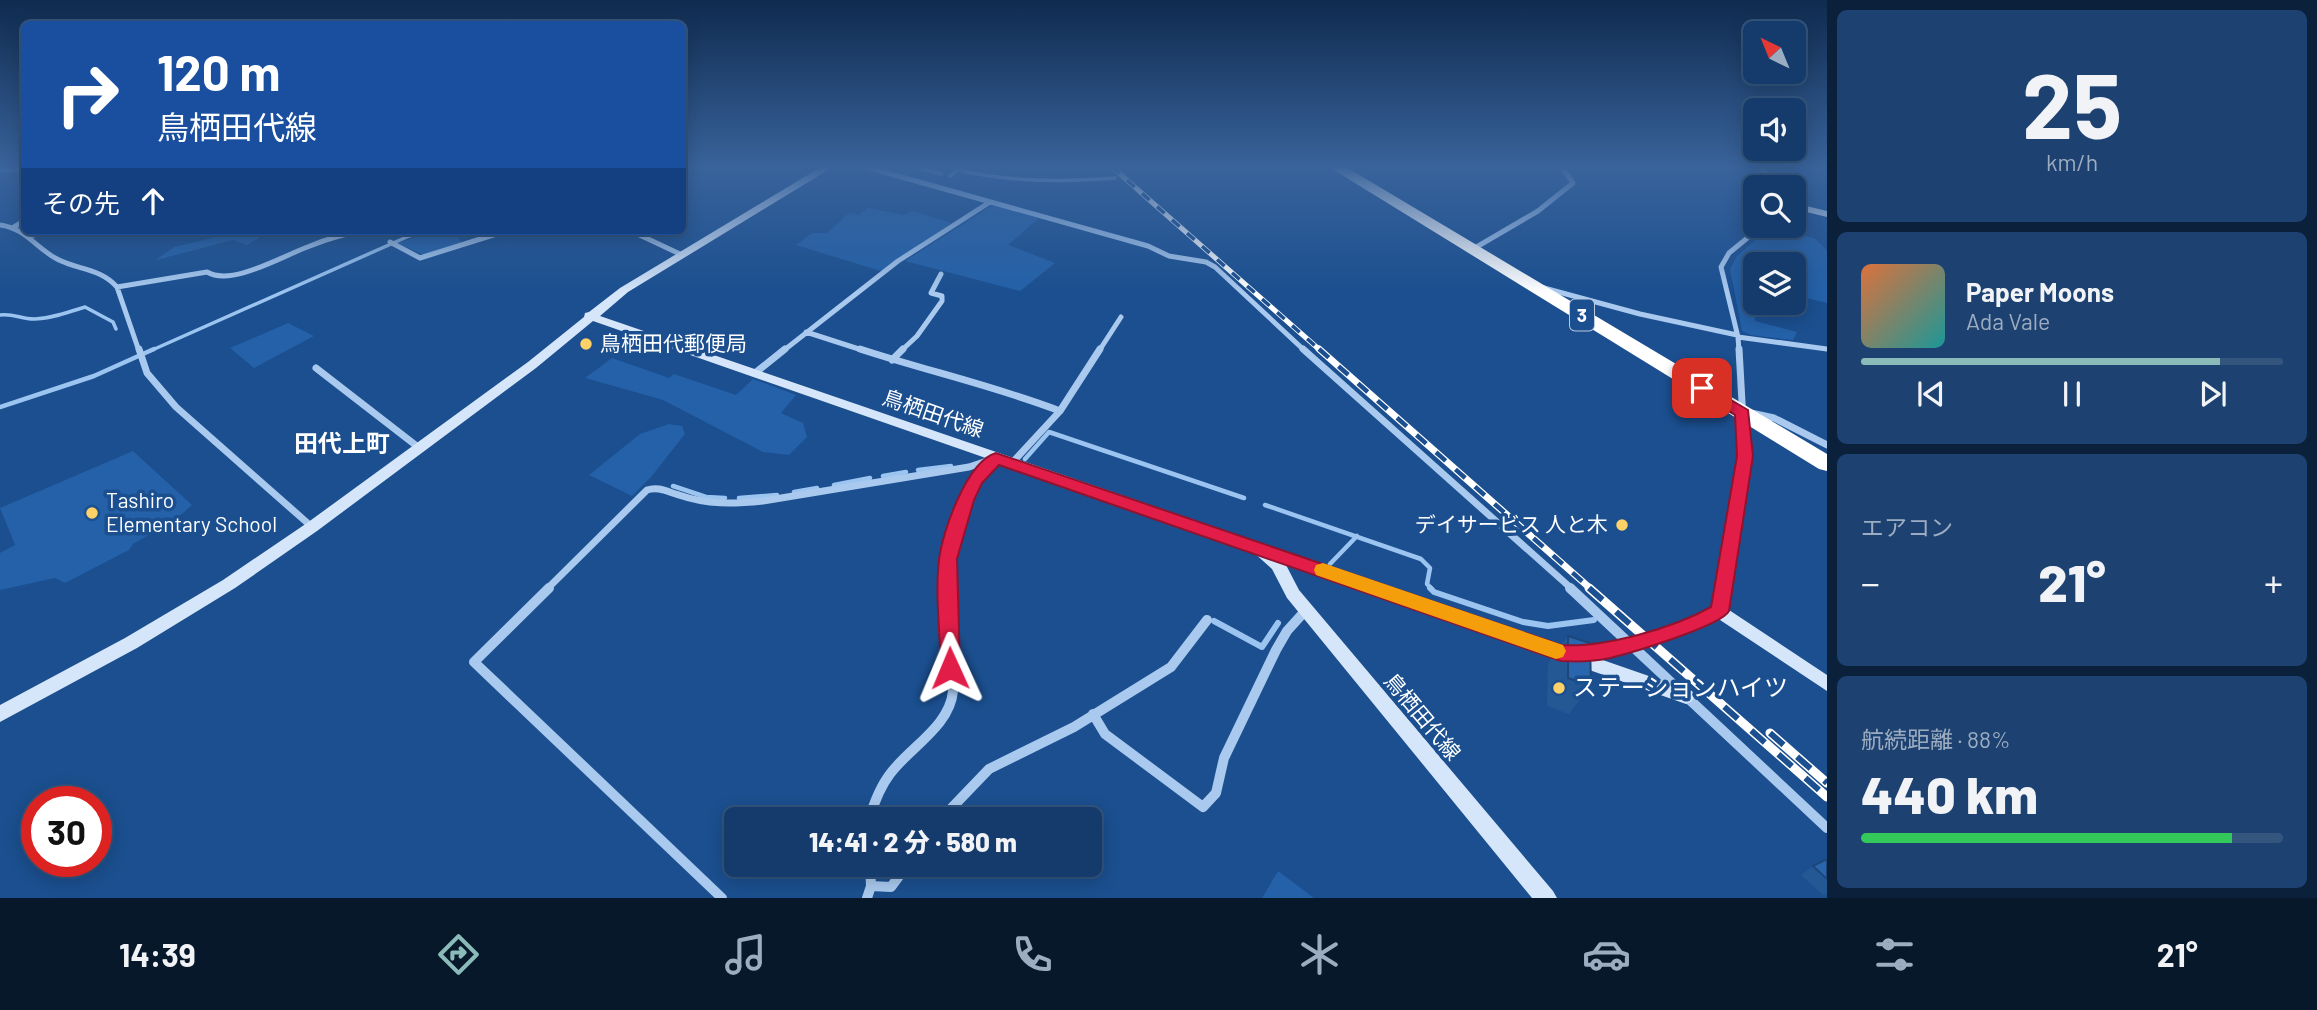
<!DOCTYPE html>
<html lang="ja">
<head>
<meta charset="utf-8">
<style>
  :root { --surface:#143b6b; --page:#1d4271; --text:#f1f3f6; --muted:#9dadc1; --line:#33557e; --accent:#8bbbb9 }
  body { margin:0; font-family:Barlow,"Noto Sans JP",sans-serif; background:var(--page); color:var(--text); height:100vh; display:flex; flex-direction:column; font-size:26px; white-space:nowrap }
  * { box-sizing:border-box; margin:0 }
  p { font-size:23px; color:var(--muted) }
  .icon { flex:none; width:38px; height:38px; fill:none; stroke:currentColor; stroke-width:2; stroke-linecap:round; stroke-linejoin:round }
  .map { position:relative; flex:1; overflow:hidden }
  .details { display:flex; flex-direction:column; gap:10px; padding:10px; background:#0b203b; width:490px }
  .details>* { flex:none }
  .banner { position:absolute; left:21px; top:21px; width:665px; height:214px; border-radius:10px; box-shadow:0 4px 18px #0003,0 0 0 2px var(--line); background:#1a4fa0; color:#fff; overflow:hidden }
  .needle { width:46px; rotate:317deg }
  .controls { position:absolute; left:1743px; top:21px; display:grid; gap:14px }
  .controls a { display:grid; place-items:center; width:63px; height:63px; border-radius:10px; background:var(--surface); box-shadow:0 4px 18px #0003,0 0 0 2px var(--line); font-size:35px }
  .speed { position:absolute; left:21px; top:786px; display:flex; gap:14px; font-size:35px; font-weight:700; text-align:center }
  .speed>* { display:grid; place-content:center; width:91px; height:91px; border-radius:50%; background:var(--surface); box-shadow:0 4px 18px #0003,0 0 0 2px var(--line); line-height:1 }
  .speed .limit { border:10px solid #d22; background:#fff; color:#111 }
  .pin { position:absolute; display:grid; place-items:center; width:60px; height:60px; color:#fff; margin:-30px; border-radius:14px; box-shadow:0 4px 10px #0006 }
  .me { position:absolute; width:77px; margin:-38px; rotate:359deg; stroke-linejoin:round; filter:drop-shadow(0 0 5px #0008) }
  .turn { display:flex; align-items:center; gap:24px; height:147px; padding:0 21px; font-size:32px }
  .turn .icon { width:91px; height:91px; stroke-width:2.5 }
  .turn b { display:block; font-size:49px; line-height:60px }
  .then { display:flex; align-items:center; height:66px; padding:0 21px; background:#0003; gap:14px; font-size:26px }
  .big { font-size:52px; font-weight:800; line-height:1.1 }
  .details .card { flex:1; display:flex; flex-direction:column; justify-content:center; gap:10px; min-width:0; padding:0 24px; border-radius:10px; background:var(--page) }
  .details .dial { align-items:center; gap:0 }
  .dial b { font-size:91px; line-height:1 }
  .song { display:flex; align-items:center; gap:21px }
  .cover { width:84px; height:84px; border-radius:10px; background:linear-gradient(135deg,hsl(20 70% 55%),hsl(180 70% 35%)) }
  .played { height:7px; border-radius:4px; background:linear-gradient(90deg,var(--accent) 85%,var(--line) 85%) }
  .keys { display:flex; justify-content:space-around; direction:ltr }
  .heat { display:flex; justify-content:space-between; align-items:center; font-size:38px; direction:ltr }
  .charge { height:10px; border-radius:5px; background:linear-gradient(90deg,#34c759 88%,var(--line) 0) }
  .trip { position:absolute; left:724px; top:807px; width:378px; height:70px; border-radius:10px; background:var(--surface); box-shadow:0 4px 18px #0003,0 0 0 2px var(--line); font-weight:800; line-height:70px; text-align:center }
  .tab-bar { display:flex; height:112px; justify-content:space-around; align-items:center; background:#08182b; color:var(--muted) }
  .tab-bar .icon { width:49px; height:49px }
  .tab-bar .current { color:var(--accent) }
  .tab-bar b { font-size:32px; color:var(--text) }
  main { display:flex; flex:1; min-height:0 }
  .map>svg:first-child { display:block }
</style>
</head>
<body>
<main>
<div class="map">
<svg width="1827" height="898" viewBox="0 0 1827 898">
  <rect width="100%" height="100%" fill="#1b4f8f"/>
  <path fill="#2461a8" d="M993 205 1039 218 1008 245 1055 263 1020 291 905 261Z
    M868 208 903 215 912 211 952 223 881 271 796 245 812 233H827L850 212 859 215Z
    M1769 228 1814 238 1827 250V303L1794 295V264H1755V285H1751L1755 321 1797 332 1793 340 1751 335 1742 331 1730 269 1737 256Z
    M242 231H295L269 232 247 245 233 240 156 260 174 247Z
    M436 231H453L462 243 424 255 397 243Z
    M288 323 314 336 254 368 230 348Z
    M612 358 669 378 674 374 736 395 753 379 796 395 781 413 803 423 807 437 789 455 763 452 663 400 585 378Z
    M669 424 682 426 685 434 651 477 632 496 589 475 640 434Z
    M133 451 192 505 175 520 133 544 129 550 65 583 55 578 0 590V553L15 545 0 508Z
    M1278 871 1314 898H1262Z"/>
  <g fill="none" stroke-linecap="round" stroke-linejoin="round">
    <path stroke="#9cc4f0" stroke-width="3.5" d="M916 167 941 174
      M950 176 958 170C1010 182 1062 182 1115 178
      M0 315C13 313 21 319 34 319 51 319 68 312 85 307L113 322 116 329
      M150 351 409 236 429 231"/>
    <path stroke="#9cc4f0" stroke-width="4.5" d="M0 407 94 376 154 349
      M1025 459 1049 432 1244 498
      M918 470 951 466
      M883 476 906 472
      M834 485 870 478
      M673 486 706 497 725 498
      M794 492 817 488
      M739 498 777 495
      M1265 505 1421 559 1430 568 1427 584 1432 589
      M1330 564 1357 536"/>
    <path stroke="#9cc4f0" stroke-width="6" d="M1430 588 1434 592 1523 622 1548 626 1594 620
      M1214 621 1262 647 1278 623"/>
    <path stroke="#a9c9ee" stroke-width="5" d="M866 167 1148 246 1169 256 1206 262 1215 267 1305 351
      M1760 167 1778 187
      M0 170 24 169
      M0 225C25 228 36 248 57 259 78 270 100 268 117 287L139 351
      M14 227 24 221
      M631 231 680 254
      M29 236 51 231
      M390 242 420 258 506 231
      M1473 249 1538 211 1573 183 1562 167
      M117 287 207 272C232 287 284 255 310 246 327 239 344 234 362 231
      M1544 288 1640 314 1737 335
      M806 332 865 351
      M1738 337 1827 349
      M783 351 898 261 990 202
      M901 351 917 336 942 301V296L931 293 941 274
      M1099 351 1121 317
      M1739 351 1738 337 1721 267 1729 253 1762 226"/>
    <path stroke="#a9c9ee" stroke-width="7" d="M139 349 147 373 176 407 312 527
      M860 349C927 371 995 386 1060 411
      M1303 349 1572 589
      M892 360 903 349
      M316 368 418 447
      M755 373 785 349
      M1751 413 1774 418 1827 445
      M1012 463 1060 411 1100 349
      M547 589 647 490C658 486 668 492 679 495 708 505 733 504 763 501L969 467 996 458
      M948 589C949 539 962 500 993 461
      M1723 589 1745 456 1739 349"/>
    <path stroke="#a9c9ee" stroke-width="10" d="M549 588 474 662 722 898
      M1570 588 1827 828
      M1632 645 1702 621 1720 611 1724 588
      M1093 714 1105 734 1203 807 1216 793 1224 758 1276 650 1287 631 1306 610
      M869 819C874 803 880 787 890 774 910 747 950 726 953 691L948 588
      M941 819 989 769 1074 727 1171 667 1207 620
      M871 886 891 887 908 864
      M867 898 871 886 870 864"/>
    <path fill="#d6e6fa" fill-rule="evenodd" d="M821 167H833L628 292 600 316 1561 646 1582 647 1631 638 1637 640 1640 645 1637 650 1597 658 1692 691 1695 696 1692 701 1686 704 1285 563 1299 590 1553 891 1557 898H1532L1287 598 1272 569 1252 551 593 321 536 368 317 531 235 588 137 648 0 722V705L125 638 223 580 307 523 528 362 584 317 585 313 589 312 620 288Z
      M1794 203 1827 211V217L1794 209Z
      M1720 604 1827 675V691L1714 616 1712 611 1714 606Z"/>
    <path fill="#fff" fill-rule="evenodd" d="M1329 167H1346L1827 454V471L1819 469Z"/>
    <g stroke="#fff" stroke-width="5">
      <path id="rail-far2" d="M1112 167 1321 351"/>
    </g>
    <g stroke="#fff" stroke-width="7">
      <path id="rail-far1" d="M1319 349 1591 589"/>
    </g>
    <g stroke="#fff" stroke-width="9">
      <path id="rail" d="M1589 588 1827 797
        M1770 733 1827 783"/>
    </g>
    <use href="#rail-far2" stroke="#1b4f8f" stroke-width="3.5" stroke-dasharray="10" stroke-linecap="butt"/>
    <use href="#rail-far1" stroke="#1b4f8f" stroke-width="4.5" stroke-dasharray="13" stroke-linecap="butt"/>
    <use href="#rail" stroke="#1b4f8f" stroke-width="6" stroke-dasharray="18" stroke-linecap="butt"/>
  </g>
  <path fill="#245895" d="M1568 636 1591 686 1569 714 1547 706 1548 663Z
    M1827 859V894L1824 896 1801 875 1813 866Z"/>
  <path fill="#2a66ad" stroke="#1d4779" stroke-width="2" d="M1568 636 1590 643 1591 686 1568 678Z
    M1827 859V879L1813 866Z"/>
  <linearGradient id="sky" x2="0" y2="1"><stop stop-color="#0f2b4f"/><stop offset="0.57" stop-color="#39639b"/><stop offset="1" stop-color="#39639b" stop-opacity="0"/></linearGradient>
  <rect width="1827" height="293" fill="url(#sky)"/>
  <path fill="#e11d48" stroke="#92132f" stroke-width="2" d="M1702 383 1748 410 1753 456 1729 611C1721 626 1631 653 1610 658 1593 662 1578 662 1561 661L999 465 982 483 974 500 957 559 960 668 957 674 950 677 943 674 941 668C940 634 935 593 939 560 942 532 967 461 996 453L1561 645C1604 648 1673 628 1711 607L1737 456 1735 415 1696 391 1694 388 1696 385Z"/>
  <path fill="#f59e0b" d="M1323 563 1563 645 1566 651 1563 657 1556 659 1316 575 1314 570 1316 565Z"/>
  <g fill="#ffd166" stroke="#1b4f8f" stroke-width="2.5">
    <circle cx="586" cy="344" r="7"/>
    <circle cx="92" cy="513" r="7"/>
    <circle cx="1622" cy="525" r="7"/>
    <circle cx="1559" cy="688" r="7"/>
  </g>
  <g text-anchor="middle" stroke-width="7" stroke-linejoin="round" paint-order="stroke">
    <rect fill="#1b4f8f" stroke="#bbcadd" stroke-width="2" x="1570" y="299.5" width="24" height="31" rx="5"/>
    <g font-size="19" font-weight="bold" fill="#fff">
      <text x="1582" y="322">3</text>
    </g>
    <g font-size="21" fill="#fff" stroke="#1b4f8f" text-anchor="start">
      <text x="600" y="351">鳥栖田代郵便局</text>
      <text x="106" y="508">Tashiro<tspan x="106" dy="24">Elementary School</tspan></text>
      <text x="1608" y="532" text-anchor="end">デイサービス 人と木</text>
    </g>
    <g font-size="21" fill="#fff" stroke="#1b4f8f">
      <text transform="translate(933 414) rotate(19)" y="7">鳥栖田代線</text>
      <text transform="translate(1422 717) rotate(50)" y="7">鳥栖田代線</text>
    </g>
    <g font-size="24" font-weight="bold" fill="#fff" stroke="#1b4f8f">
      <text x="342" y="452">田代上町</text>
    </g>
    <g font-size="24" fill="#fff" stroke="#1b4f8f" text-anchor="start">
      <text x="1573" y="696">ステーションハイツ</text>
    </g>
  </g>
</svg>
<div class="controls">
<a><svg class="needle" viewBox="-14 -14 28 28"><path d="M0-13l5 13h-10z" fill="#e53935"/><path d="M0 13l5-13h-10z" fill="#9dadc1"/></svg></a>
<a><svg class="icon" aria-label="sound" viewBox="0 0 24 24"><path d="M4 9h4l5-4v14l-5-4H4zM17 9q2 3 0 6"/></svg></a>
<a><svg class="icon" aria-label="search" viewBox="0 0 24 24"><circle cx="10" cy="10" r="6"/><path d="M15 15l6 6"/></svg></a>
<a><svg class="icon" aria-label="layers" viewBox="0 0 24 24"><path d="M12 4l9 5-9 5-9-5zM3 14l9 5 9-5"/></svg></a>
</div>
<div class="speed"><div class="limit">30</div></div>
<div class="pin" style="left:1702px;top:388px;background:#d93025"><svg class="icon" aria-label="arrive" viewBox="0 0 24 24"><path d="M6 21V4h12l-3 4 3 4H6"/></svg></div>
<svg class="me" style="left:950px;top:668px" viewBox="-20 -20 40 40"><path d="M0-17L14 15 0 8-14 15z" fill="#e11d48" stroke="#fff" stroke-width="4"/></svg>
<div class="trip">14:41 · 2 分 · 580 m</div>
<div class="banner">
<div class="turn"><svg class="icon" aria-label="right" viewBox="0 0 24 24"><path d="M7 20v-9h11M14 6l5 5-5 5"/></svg><div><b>120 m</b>鳥栖田代線</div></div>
<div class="then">その先<svg class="icon" aria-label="ahead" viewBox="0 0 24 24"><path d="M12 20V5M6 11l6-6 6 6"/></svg></div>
</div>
</div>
<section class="details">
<div class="card dial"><b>25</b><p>km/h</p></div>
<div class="card">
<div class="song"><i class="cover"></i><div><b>Paper Moons</b><p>Ada Vale</p></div></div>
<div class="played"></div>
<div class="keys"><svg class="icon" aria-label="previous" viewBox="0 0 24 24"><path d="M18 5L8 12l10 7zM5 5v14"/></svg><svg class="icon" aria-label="pause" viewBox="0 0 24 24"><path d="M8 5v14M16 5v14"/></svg><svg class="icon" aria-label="next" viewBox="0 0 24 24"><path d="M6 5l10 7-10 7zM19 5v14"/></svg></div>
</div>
<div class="card"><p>エアコン</p>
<div class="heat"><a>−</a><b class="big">21°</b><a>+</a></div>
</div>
<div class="card"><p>航続距離 · 88%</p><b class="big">440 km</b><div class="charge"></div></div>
</section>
</main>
<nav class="tab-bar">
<b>14:39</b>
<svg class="icon current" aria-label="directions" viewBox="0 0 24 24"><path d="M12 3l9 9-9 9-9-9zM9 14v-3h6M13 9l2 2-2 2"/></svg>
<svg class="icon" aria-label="music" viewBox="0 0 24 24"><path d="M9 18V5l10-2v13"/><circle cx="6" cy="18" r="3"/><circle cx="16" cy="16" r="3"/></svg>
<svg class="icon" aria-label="phone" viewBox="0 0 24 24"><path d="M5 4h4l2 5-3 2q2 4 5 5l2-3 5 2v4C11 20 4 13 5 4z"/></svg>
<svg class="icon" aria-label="climate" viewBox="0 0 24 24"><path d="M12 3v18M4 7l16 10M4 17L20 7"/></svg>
<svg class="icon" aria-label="car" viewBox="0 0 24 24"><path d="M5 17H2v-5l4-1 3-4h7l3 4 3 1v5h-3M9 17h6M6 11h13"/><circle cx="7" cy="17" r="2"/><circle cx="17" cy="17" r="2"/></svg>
<svg class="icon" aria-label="filters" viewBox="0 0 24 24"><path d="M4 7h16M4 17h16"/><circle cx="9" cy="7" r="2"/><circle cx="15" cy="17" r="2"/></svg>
<b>21°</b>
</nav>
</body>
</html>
